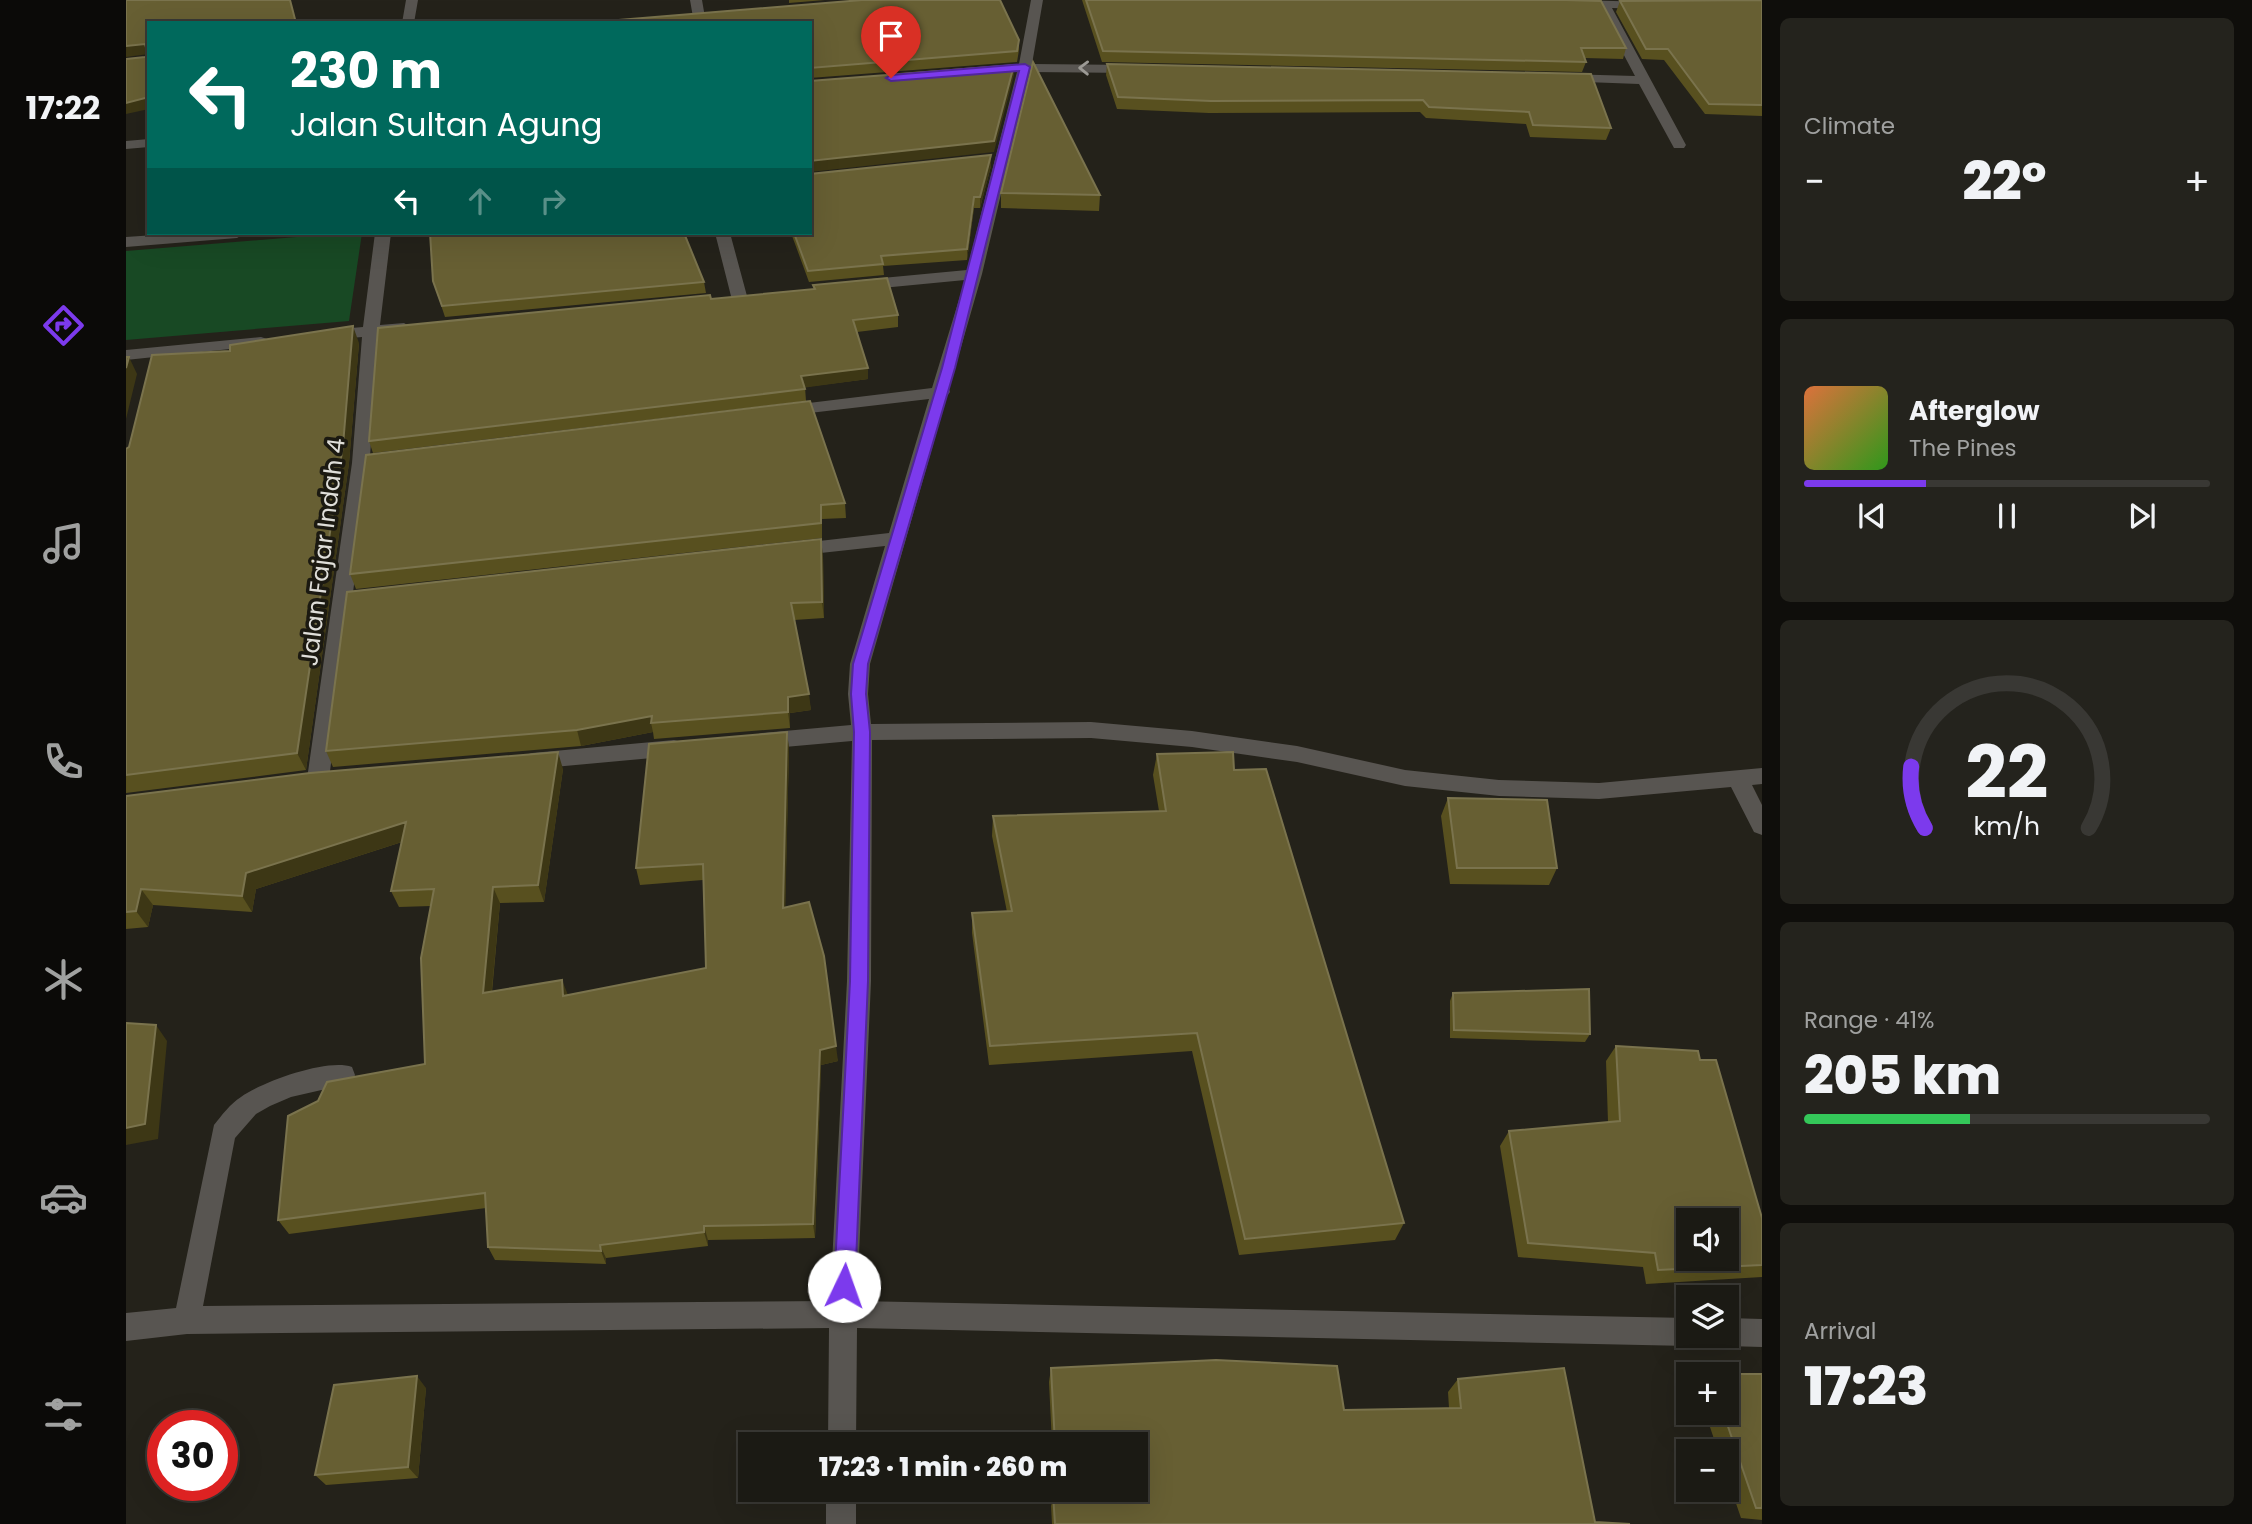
<!DOCTYPE html>
<html lang="en">
<head>
<meta charset="utf-8">
<style>
  :root { --surface:#1b1a14; --page:#24231d; --text:#f1f3f6; --muted:#a0a1a0; --line:#393834; --accent:#7c3aed }
  body { margin:0; font-family:Poppins,sans-serif; background:var(--page); color:var(--text); height:100vh; display:flex; flex-direction:column; font-size:26px; white-space:nowrap }
  * { box-sizing:border-box; margin:0 }
  p { font-size:23px; color:var(--muted) }
  .icon { flex:none; width:38px; height:38px; fill:none; stroke:currentColor; stroke-width:2; stroke-linecap:round; stroke-linejoin:round }
  .map { position:relative; flex:1; overflow:hidden }
  .sheet { display:flex; flex-direction:column; gap:18px; padding:18px; background:#0f0e0b; width:490px }
  .sheet>* { flex:none }
  .guide { position:absolute; left:21px; top:21px; width:665px; height:214px; border-radius:0px; box-shadow:0 7px 28px #0002,0 0 0 2px var(--line); background:#00695c; color:#fff; overflow:hidden }
  .tools { position:absolute; left:1550px; top:1208px; display:grid; gap:14px }
  .tools a { display:grid; place-items:center; width:63px; height:63px; border-radius:0px; background:var(--surface); box-shadow:0 7px 28px #0002,0 0 0 2px var(--line); font-size:35px }
  .speed { position:absolute; left:21px; top:1410px; display:flex; gap:14px; font-size:35px; font-weight:700; text-align:center }
  .speed>* { display:grid; place-content:center; width:91px; height:91px; border-radius:50%; background:var(--surface); box-shadow:0 7px 28px #0002,0 0 0 2px var(--line); line-height:1 }
  .speed .limit { border:10px solid #d22; background:#fff; color:#111 }
  .pin { position:absolute; display:grid; place-items:center; width:60px; height:60px; color:#fff; margin:-72px -30px; border-radius:50% 50% 50% 0; rotate:-45deg; box-shadow:0 0 7px #0007 }
  .pin .icon { rotate:45deg }
  .me { position:absolute; width:77px; margin:-38px; rotate:3deg; stroke-linejoin:round; filter:drop-shadow(0 0 5px #0008) }
  .turn { display:flex; align-items:center; gap:24px; height:147px; padding:0 28px; font-size:32px }
  .turn .icon { width:91px; height:91px; stroke-width:2.5 }
  .turn b { display:block; font-size:49px; line-height:60px }
  .lanes { display:flex; align-items:center; height:66px; padding:0 28px; background:#0003; justify-content:center; gap:35px; direction:ltr }
  .lanes .off { opacity:.35 }
  .big { font-size:52px; font-weight:800; line-height:1.1 }
  .sheet .tile { flex:1; display:flex; flex-direction:column; justify-content:center; gap:10px; min-width:0; padding:0 24px; border-radius:10px; background:var(--page) }
  .sheet .dial { align-items:center; gap:0 }
  .dial svg { height:182px; overflow:visible; fill:none; stroke:var(--line); stroke-width:7; stroke-linecap:round; text-anchor:middle }
  .dial text { fill:var(--text); stroke:none }
  .song { display:flex; align-items:center; gap:21px }
  .cover { width:84px; height:84px; border-radius:10px; background:linear-gradient(135deg,hsl(20 70% 55%),hsl(110 70% 35%)) }
  .played { height:7px; border-radius:4px; background:linear-gradient(90deg,var(--accent) 30%,var(--line) 30%) }
  .keys { display:flex; justify-content:space-around; direction:ltr }
  .heat { display:flex; justify-content:space-between; align-items:center; font-size:38px; direction:ltr }
  .charge { height:10px; border-radius:5px; background:linear-gradient(90deg,#34c759 41%,var(--line) 0) }
  .trip { position:absolute; left:612px; top:1432px; width:410px; height:70px; border-radius:0px; background:var(--surface); box-shadow:0 7px 28px #0002,0 0 0 2px var(--line); font-weight:800; line-height:70px; text-align:center }
  main { display:flex; flex:1; min-height:0 }
  .menu { display:flex; flex-direction:column; width:126px; justify-content:space-around; align-items:center; background:#0b0a08; color:var(--muted) }
  .menu .icon { width:49px; height:49px }
  .menu .on { color:var(--accent) }
  .menu b { font-size:32px; color:var(--text) }
  .map>svg:first-child { display:block }
</style>
</head>
<body>
<main>
<nav class="menu">
<b>17:22</b>
<svg class="icon on" aria-label="directions" viewBox="0 0 24 24"><path d="M12 3l9 9-9 9-9-9zM9 14v-3h6M13 9l2 2-2 2"/></svg>
<svg class="icon" aria-label="music" viewBox="0 0 24 24"><path d="M9 18V5l10-2v13"/><circle cx="6" cy="18" r="3"/><circle cx="16" cy="16" r="3"/></svg>
<svg class="icon" aria-label="phone" viewBox="0 0 24 24"><path d="M5 4h4l2 5-3 2q2 4 5 5l2-3 5 2v4C11 20 4 13 5 4z"/></svg>
<svg class="icon" aria-label="climate" viewBox="0 0 24 24"><path d="M12 3v18M4 7l16 10M4 17L20 7"/></svg>
<svg class="icon" aria-label="car" viewBox="0 0 24 24"><path d="M5 17H2v-5l4-1 3-4h7l3 4 3 1v5h-3M9 17h6M6 11h13"/><circle cx="7" cy="17" r="2"/><circle cx="17" cy="17" r="2"/></svg>
<svg class="icon" aria-label="filters" viewBox="0 0 24 24"><path d="M4 7h16M4 17h16"/><circle cx="9" cy="7" r="2"/><circle cx="15" cy="17" r="2"/></svg>
</nav>
<div class="map">
<svg width="1636" height="1524" viewBox="0 0 1636 1524">
  <rect width="100%" height="100%" fill="#24221a"/>
  <path fill="#184924" d="M219 233H236L223 321 0 340V251Z"/>
  <g fill="none" stroke-linecap="round" stroke-linejoin="round">
    <path fill="#585551" fill-rule="evenodd" d="M280 0H292L288 23H276Z
      M564 0H576L580 23H568Z
      M905 0H917L906 64 1007 65 1014 69 1007 73 904 72 856 274 823 389 824 392 821 396 744 664 742 694 745 724 965 722 1066 731 1171 746 1279 770 1373 780 1473 783 1636 768V784L1626 785 1636 805V835L1628 832 1605 787 1473 799 1373 796 1279 786 1171 762 1066 747 965 738 746 740 745 981 731 1301 1563 1318V1335H1575L1573 1342 1563 1346 731 1328 730 1444H702L703 1328 61 1334 0 1341V1313L50 1308 88 1125C96 1115 104 1104 115 1097 136 1082 201 1058 226 1067L229 1075 226 1083 165 1097 144 1106 130 1114 109 1138 77 1306 704 1301 721 981 726 741 636 749 629 747 626 741 629 735 636 733 725 725 722 694 724 664 759 546 667 556 660 554 658 550 660 546 667 544 763 533 803 399 658 416 649 411 658 406 806 388 839 280 735 290 727 285 735 280 841 270 891 72 878 68 880 65 893 64Z
      M1449 0 1526 2 1528 5 1522 9 1486 8 1560 145 1558 148H1548L1513 84 1433 81V75L1438 74 1509 76 1473 8 1445 7 1443 4Z
      M23 139V147L0 149V141Z
      M58 233H119L111 238 0 247V237Z
      M249 233H265L254 325 278 323 286 328 278 333 253 335 244 456 268 453 277 459 268 465 243 468 203 779 199 785 192 787 185 785 181 779 226 463 236 337 202 340 194 335 202 330 237 327Z
      M589 233H604L621 296 619 299H607L605 296Z
      M135 337 141 339 143 342 141 345 0 360V350Z
      M548 740 555 742 558 748 555 754 548 756 406 769 399 767 396 761 399 755 406 753Z
      M1601 1318 1636 1319V1347L1601 1346 1591 1342 1589 1335H1601Z
      M700 1489H730V1524H700Z"/>
  </g>
  <path fill="#58501f" d="M663 0H699L663 3Z
    M956 0H1439L1500 48 1497 59 1459 58 1460 62 1456 72 976 62Z
    M1636 0V116L1579 114 1538 60 1516 59 1490 12 1494 1Z
    M684 23 893 40V50L891 62 684 78Z
    M981 64 1465 74 1485 128 1480 140 1404 137 1400 124 1300 118 1294 112 1083 113 991 109 980 75Z
    M865 155V166L854 208H848L841 260 757 266 758 275 683 282 665 233H684Z
    M875 193 974 195 973 211 875 208Z
    M307 281 578 282 580 293 319 317Z
    M687 285 772 315V327L731 332 742 368V379L679 387 680 401 247 453 243 441 585 299 688 289Z
    M233 343 223 463 180 770 0 793V449Z
    M240 455 719 503 720 518 696 519V538L230 589 224 574Z
    M697 556 698 618 668 620 685 710 664 713V728L528 739 527 732 455 746 207 767 200 751Z
    M661 732 663 749 659 907 712 1061 695 1065 689 1238 582 1240V1246L480 1258V1264L369 1260 362 1247 360 1208 163 1234 152 1220 299 1064 305 906 273 907 265 891 276 842 130 889 126 912 27 905 22 927 0 929V796L437 769 418 902 374 903 366 992 442 995 580 968 577 880 514 885 510 868Z
    M1031 754 1108 770 1278 1223 1269 1240 1113 1255 1066 1051 863 1065 846 933V913L881 912 866 836 867 816 1033 811 1027 775Z
    M1322 798 1431 868 1423 885 1324 884 1315 816Z
    M1327 993 1464 1034 1459 1042 1324 1038V1001Z
    M1490 1046 1574 1060 1636 1218V1277L1520 1284 1517 1267 1392 1257 1374 1146 1383 1131 1482 1122 1480 1061Z
    M925 1368 1218 1410 1323 1408 1322 1392 1332 1379 1469 1522 1504 1524H926L925 1506 928 1494V1489H1010V1444H926L923 1382Z
    M1636 1374V1520L1615 1518 1601 1477V1451H1592L1579 1412H1601Z
    M300 1388 292 1478 200 1485 189 1475Z"/>
  <path fill="#3d3715" d="M19 44 23 54 0 57V46Z
    M888 65V75L868 152 684 172V161Z
    M23 97V109L0 114V103Z
    M865 155V166L854 208V197Z
    M848 197V208L841 260V249Z
    M227 326 233 343 223 463 180 770 171 753Z
    M3 357 11 374 0 419V368Z
    M742 368V379L676 388 675 376Z
    M695 539 697 556 698 618 696 602Z
    M683 694 685 710 664 713V728L662 712V697Z
    M526 716 525 723 527 732 455 746 451 730Z
    M661 732 663 749 659 924 657 908Z
    M432 752 437 769 418 902 412 885Z
    M280 822 288 838 130 889 126 912 116 896 120 873Z
    M367 887 374 903 364 1009 357 993Z
    M15 889 27 905 22 927 10 911Z
    M436 980 442 995 437 996Z
    M30 1025 41 1041 32 1139 0 1145V1128Z
    M710 1046 712 1061 695 1065 689 1238 687 1224 694 1050Z
    M578 1226 582 1240V1246L578 1232Z
    M474 1245 480 1258V1264L475 1251Z
    M291 1376 300 1388 292 1478 282 1467Z"/>
  <path fill="#675f33" stroke="#7a734d" stroke-width="2" fill-rule="evenodd" d="M0 0H164L170 23H23V97L0 103V59L19 57 22 55 19 44 0 46Z
    M736 0H874L893 40 891 51 684 68V23H456Z
    M960 0H1439L1475 1 1500 48H1455L1460 62 977 51Z
    M1636 0V105L1583 104 1542 49H1520L1494 1Z
    M907 62 974 195 875 193Z
    M981 64 1465 74 1485 128 1407 125 1403 112 1303 107 1297 100 1085 101 992 97Z
    M888 65 868 141 684 161V81Z
    M865 155 854 197H848L841 249 755 256 757 264 682 271 668 233H684V174Z
    M304 233H558L578 282 316 306 307 281Z
    M761 278 772 315 727 320 742 368 675 376 679 389 243 441 252 328 584 295 585 299 689 289 687 285Z
    M227 326 217 445 171 753 0 775V449L3 447 26 355 104 351V345Z
    M0 357H3L0 368Z
    M684 401 719 503 695 505V523L224 574 240 455Z
    M695 539 696 602 665 603 683 694 662 697V712L525 723 526 716 451 730 200 751 221 592Z
    M661 732 657 908 683 902 698 956 710 1046 694 1050 687 1224 578 1226V1232L474 1245 475 1251 362 1247 359 1193 152 1220 162 1116 192 1101 201 1082 299 1064 295 958 308 889 265 891 280 822 120 873 116 896 15 889 10 911 0 912V796L184 773 432 752 412 885 367 887 357 993 436 980 437 996 580 968 577 864 510 868 523 744Z
    M1107 752 1108 770 1140 769 1278 1223 1119 1239 1071 1033 864 1046 846 913 886 911 867 816 1040 811 1031 754Z
    M1322 798 1421 800 1431 868H1331Z
    M1463 989 1464 1034 1328 1030 1327 993Z
    M0 1023 30 1025 19 1124 0 1128Z
    M1490 1046 1572 1051 1574 1060H1590L1636 1218V1265L1532 1270 1529 1253 1402 1243 1383 1131 1494 1121ZM1563 1220H1601V1258H1563Z
    M1090 1360 1211 1366 1218 1410 1335 1408 1332 1379 1438 1368 1469 1522 1504 1524H929L927 1494H931V1489H1010V1444H929L925 1368Z
    M1601 1374H1636V1508H1630L1597 1412H1601Z
    M291 1376 282 1467 189 1475 208 1385Z"/>
  <defs><path id="oneway-chevron" d="M-2-3.5L2.5 0L-2 3.5" fill="none" stroke-width="1.6" stroke-linecap="round" stroke-linejoin="round" transform="scale(1.75)"/></defs>
  <use stroke="#9c9a95" href="#oneway-chevron" transform="translate(958 68) rotate(-179)"/>
  <path fill="#7c3aed" stroke="#51269a" stroke-width="2" d="M899 64 904 67 829 368 742 664 740 694 744 732 742 981 729 1286 726 1293 718 1296 711 1293 708 1286 724 981 728 732 725 694 727 664 816 368 893 71 765 81 760 78 765 75Z"/>
  <g text-anchor="middle" stroke-width="7" stroke-linejoin="round" paint-order="stroke">
    <g font-size="24" fill="#dfded9" stroke="#1b1911">
      <text transform="translate(197 552) rotate(-83)" y="8">Jalan Fajar Indah 4</text>
    </g>
  </g>
</svg>
<div class="tools">
<a><svg class="icon" aria-label="sound" viewBox="0 0 24 24"><path d="M4 9h4l5-4v14l-5-4H4zM17 9q2 3 0 6"/></svg></a>
<a><svg class="icon" aria-label="layers" viewBox="0 0 24 24"><path d="M12 4l9 5-9 5-9-5zM3 14l9 5 9-5"/></svg></a>
<a>+</a>
<a>−</a>
</div>
<div class="speed"><div class="limit">30</div></div>
<div class="pin" style="left:765px;top:78px;background:#d93025"><svg class="icon" aria-label="arrive" viewBox="0 0 24 24"><path d="M6 21V4h12l-3 4 3 4H6"/></svg></div>
<svg class="me" style="left:718px;top:1286px" viewBox="-20 -20 40 40"><circle r="19" fill="#fff"/><path d="M0-13L10 11 0 6-10 11z" fill="#7c3aed"/></svg>
<div class="trip">17:23 · 1 min · 260 m</div>
<div class="guide">
<div class="turn"><svg class="icon" aria-label="left" viewBox="0 0 24 24"><path d="M17 20v-9H6M10 6l-5 5 5 5"/></svg><div><b>230 m</b>Jalan Sultan Agung</div></div>
<div class="lanes"><svg class="icon" aria-label="left" viewBox="0 0 24 24"><path d="M17 20v-9H6M10 6l-5 5 5 5"/></svg><svg class="icon off" aria-label="ahead" viewBox="0 0 24 24"><path d="M12 20V5M6 11l6-6 6 6"/></svg><svg class="icon off" aria-label="right" viewBox="0 0 24 24"><path d="M7 20v-9h11M14 6l5 5-5 5"/></svg></div>
</div>
</div>
<section class="sheet">
<div class="tile"><p>Climate</p>
<div class="heat"><a>−</a><b class="big">22°</b><a>+</a></div>
</div>
<div class="tile">
<div class="song"><i class="cover"></i><div><b>Afterglow</b><p>The Pines</p></div></div>
<div class="played"></div>
<div class="keys"><svg class="icon" aria-label="previous" viewBox="0 0 24 24"><path d="M18 5L8 12l10 7zM5 5v14"/></svg><svg class="icon" aria-label="pause" viewBox="0 0 24 24"><path d="M8 5v14M16 5v14"/></svg><svg class="icon" aria-label="next" viewBox="0 0 24 24"><path d="M6 5l10 7-10 7zM19 5v14"/></svg></div>
</div>
<div class="tile dial"><svg viewBox="0 0 100 80">
<path d="M14 69A42 42 0 1 1 86 69"/>
<path d="M14 69A42 42 0 0 1 8 42" stroke="#7c3aed"/>
<text x="50" y="56" font-size="32" font-weight="700">22</text>
<text x="50" y="72" font-size="11">km/h</text>
</svg></div>
<div class="tile"><p>Range · 41%</p><b class="big">205 km</b><div class="charge"></div></div>
<div class="tile"><p>Arrival</p><b class="big">17:23</b></div>
</section>
</main>
</body>
</html>
